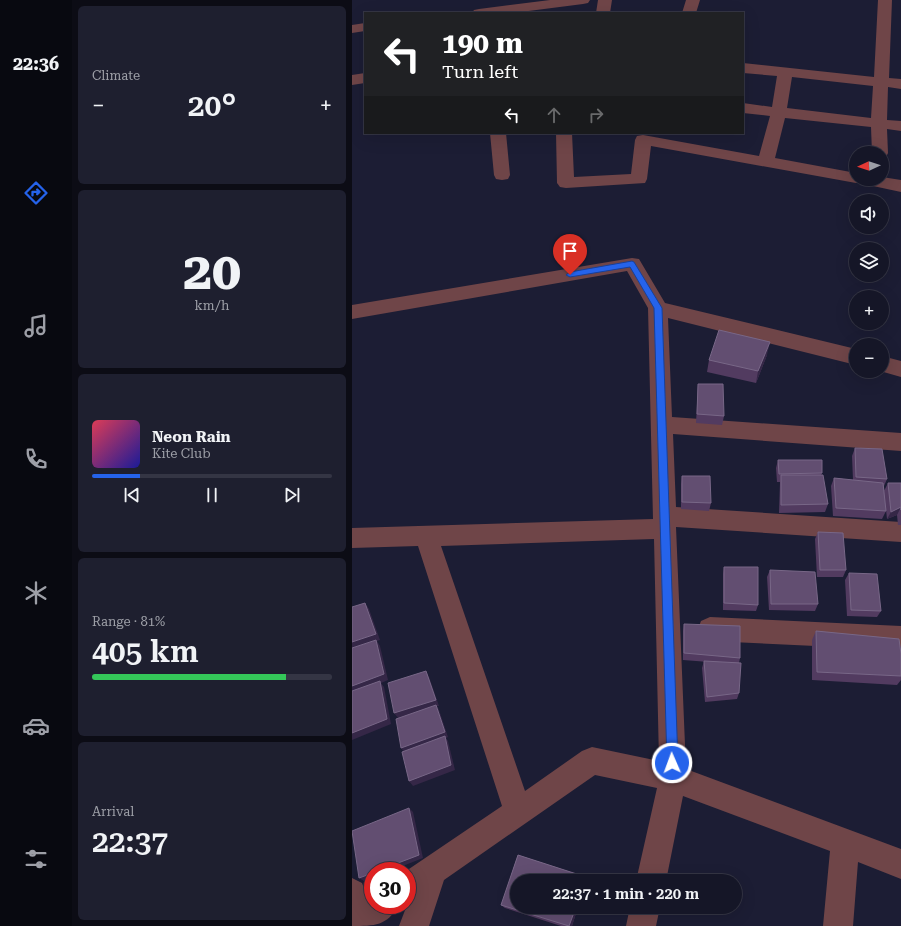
<!DOCTYPE html>
<html lang="en">
<head>
<meta charset="utf-8">
<style>
  :root { --surface:#151627; --page:#1e1f2f; --text:#f1f3f6; --muted:#9d9fa7; --line:#343544; --accent:#2563eb }
  body { margin:0; font-family:"Roboto Serif",serif; background:var(--page); color:var(--text); height:100vh; display:flex; flex-direction:column; font-size:15px; white-space:nowrap }
  * { box-sizing:border-box; margin:0 }
  p { font-size:13px; color:var(--muted) }
  .icon { flex:none; width:22px; height:22px; fill:none; stroke:currentColor; stroke-width:2; stroke-linecap:round; stroke-linejoin:round }
  .map { position:relative; flex:1; overflow:hidden }
  .details { display:flex; flex-direction:column; gap:6px; padding:6px; background:#0c0c15; width:280px }
  .details>* { flex:none }
  .guide { position:absolute; left:12px; top:12px; width:380px; height:122px; border-radius:0px; box-shadow:0 4px 16px #0002,0 0 0 1px var(--line); background:#202124; color:#fff; overflow:hidden }
  .needle { width:26px; rotate:267deg }
  .tools { position:absolute; left:497px; top:146px; display:grid; gap:8px }
  .tools a { display:grid; place-items:center; width:40px; height:40px; border-radius:50%; background:var(--surface); box-shadow:0 4px 16px #0002,0 0 0 1px var(--line); font-size:20px }
  .speed { position:absolute; left:12px; top:862px; display:flex; gap:8px; font-size:20px; font-weight:700; text-align:center }
  .speed>* { display:grid; place-content:center; width:52px; height:52px; border-radius:50%; background:var(--surface); box-shadow:0 4px 16px #0002,0 0 0 1px var(--line); line-height:1 }
  .speed .limit { border:6px solid #d22; background:#fff; color:#111 }
  .pin { position:absolute; display:grid; place-items:center; width:34px; height:34px; color:#fff; margin:-41px -17px; border-radius:50% 50% 50% 0; rotate:-45deg; box-shadow:0 0 4px #0007 }
  .pin .icon { rotate:45deg }
  .me { position:absolute; width:44px; margin:-22px; rotate:358deg; stroke-linejoin:round; filter:drop-shadow(0 0 3px #0008) }
  .turn { display:flex; align-items:center; gap:14px; height:84px; padding:0 12px; font-size:18px }
  .turn .icon { width:52px; height:52px; stroke-width:2.5 }
  .turn b { display:block; font-size:28px; line-height:34px }
  .lanes { display:flex; align-items:center; height:38px; padding:0 12px; background:#0003; justify-content:center; gap:20px; direction:ltr }
  .lanes .off { opacity:.35 }
  .big { font-size:30px; font-weight:600; line-height:1.1 }
  .details .widget { flex:1; display:flex; flex-direction:column; justify-content:center; gap:6px; min-width:0; padding:0 14px; border-radius:6px; background:var(--page) }
  .details .dial { align-items:center; gap:0 }
  .dial b { font-size:52px; line-height:1 }
  .song { display:flex; align-items:center; gap:12px }
  .cover { width:48px; height:48px; border-radius:6px; background:linear-gradient(135deg,hsl(350 70% 55%),hsl(240 70% 35%)) }
  .played { height:4px; border-radius:2px; background:linear-gradient(90deg,var(--accent) 20%,var(--line) 20%) }
  .keys { display:flex; justify-content:space-around; direction:ltr }
  .heat { display:flex; justify-content:space-between; align-items:center; font-size:22px; direction:ltr }
  .charge { height:6px; border-radius:3px; background:linear-gradient(90deg,#34c759 81%,var(--line) 0) }
  .trip { position:absolute; left:158px; top:874px; width:232px; height:40px; border-radius:20px; background:var(--surface); box-shadow:0 4px 16px #0002,0 0 0 1px var(--line); font-weight:600; line-height:40px; text-align:center }
  main { display:flex; flex:1; min-height:0 }
  .dock { display:flex; flex-direction:column; width:72px; justify-content:space-around; align-items:center; background:#080910; color:var(--muted) }
  .dock .icon { width:28px; height:28px }
  .dock .selected { color:var(--accent) }
  .dock b { font-size:18px; color:var(--text) }
  .map>svg:first-child { display:block }
</style>
</head>
<body>
<main>
<nav class="dock">
<b>22:36</b>
<svg class="icon selected" aria-label="directions" viewBox="0 0 24 24"><path d="M12 3l9 9-9 9-9-9zM9 14v-3h6M13 9l2 2-2 2"/></svg>
<svg class="icon" aria-label="music" viewBox="0 0 24 24"><path d="M9 18V5l10-2v13"/><circle cx="6" cy="18" r="3"/><circle cx="16" cy="16" r="3"/></svg>
<svg class="icon" aria-label="phone" viewBox="0 0 24 24"><path d="M5 4h4l2 5-3 2q2 4 5 5l2-3 5 2v4C11 20 4 13 5 4z"/></svg>
<svg class="icon" aria-label="climate" viewBox="0 0 24 24"><path d="M12 3v18M4 7l16 10M4 17L20 7"/></svg>
<svg class="icon" aria-label="car" viewBox="0 0 24 24"><path d="M5 17H2v-5l4-1 3-4h7l3 4 3 1v5h-3M9 17h6M6 11h13"/><circle cx="7" cy="17" r="2"/><circle cx="17" cy="17" r="2"/></svg>
<svg class="icon" aria-label="filters" viewBox="0 0 24 24"><path d="M4 7h16M4 17h16"/><circle cx="9" cy="7" r="2"/><circle cx="15" cy="17" r="2"/></svg>
</nav>
<section class="details">
<div class="widget"><p>Climate</p>
<div class="heat"><a>−</a><b class="big">20°</b><a>+</a></div>
</div>
<div class="widget dial"><b>20</b><p>km/h</p></div>
<div class="widget">
<div class="song"><i class="cover"></i><div><b>Neon Rain</b><p>Kite Club</p></div></div>
<div class="played"></div>
<div class="keys"><svg class="icon" aria-label="previous" viewBox="0 0 24 24"><path d="M18 5L8 12l10 7zM5 5v14"/></svg><svg class="icon" aria-label="pause" viewBox="0 0 24 24"><path d="M8 5v14M16 5v14"/></svg><svg class="icon" aria-label="next" viewBox="0 0 24 24"><path d="M6 5l10 7-10 7zM19 5v14"/></svg></div>
</div>
<div class="widget"><p>Range · 81%</p><b class="big">405 km</b><div class="charge"></div></div>
<div class="widget"><p>Arrival</p><b class="big">22:37</b></div>
</section>
<div class="map">
<svg width="549" height="926" viewBox="0 0 549 926">
  <rect width="100%" height="100%" fill="#1c1d34"/>
  <g fill="none" stroke-linecap="round" stroke-linejoin="round">
    <path fill="#6f4548" fill-rule="evenodd" d="M198 0H238L236 3 231 4 161 13H120L122 10 127 9Z
      M246 0H260L258 13H244Z
      M334 0H348L344 13H330Z
      M526 0H540L537 78 549 79V89L536 87 535 120 549 121V131L535 129 536 153 534 157 530 158V153H520L519 127 433 118 423 158 504 173V179H530V177L549 180V192L507 183H504L299 146 295 179 293 183 214 188 208 187 205 183 204 133H220L222 177 279 174 283 140 285 136 291 135 407 156 418 116 391 113V103L420 107 425 76 391 73V63L522 77ZM440 77 521 86 519 118 435 108Z
      M13 23V31L0 33V25Z
      M13 73V83L0 85V75Z
      M138 133H154L158 175 156 179 150 180 144 179 142 175Z
      M280 258 287 259 313 303 504 349V365L316 318 320 417 549 433V451L321 434 324 507 549 522V542L324 527 334 769 549 849V879L506 862 501 926H471L478 851 331 796 314 881H284L305 788 243 775 92 880 77 926H47L55 905 54 871 150 806 66 546 0 548V528L301 519 296 308 275 271 0 319V305ZM302 539 307 761 240 747 230 751 173 791 89 546Z
      M530 356 549 361V377L528 371H530Z
      M358 617 549 626V650L358 641 349 637 346 629 349 621Z
      M0 878 10 883 16 898 21 894V905H46C36 926 22 926 0 926Z
      M278 907H308L304 926H274Z"/>
  </g>
  <path fill="#523b60" d="M415 355 404 383 355 372 357 360Z
    M346 384 372 416 370 425 344 423Z
    M503 448 535 479 532 486 534 511 530 519 481 516 479 486 482 478 501 480 500 456Z
    M426 460 470 473 469 475 476 504 473 512 427 513 428 482H425L424 468Z
    M330 476 359 503 357 511 329 509V484Z
    M536 483H549V525H546L545 515 535 519 532 491Z
    M466 532 494 570 491 577H465L463 539Z
    M372 567 406 605 404 611 371 610V574Z
    M418 570 466 604 463 611 417 610 415 577Z
    M497 573 529 611 525 617 495 616 493 580Z
    M332 624 388 658 387 663V693L385 699 353 702 350 668 352 661 357 662 331 660V631Z
    M464 631 548 647 549 646V680L545 685 460 680V640Z
    M166 855 234 877 235 881H165V907H226L220 926H209L153 908 149 905Z"/>
  <path fill="#352747" d="M418 342 415 355 404 383 406 371Z
    M549 507 545 515 535 519 539 512Z
    M13 603 17 609 28 640 25 641 28 646 36 680 29 683 32 687 39 724 0 740V642Z
    M74 671 77 677 87 706H85L87 710 96 737 94 738 96 741 103 770 61 786 57 781 53 753 49 748 46 718 42 713Z
    M57 808 61 812 71 858 38 871H25Z
    M21 873V877L12 881 7 878Z
    M224 907H226L220 926H217Z"/>
  <path fill="#624e71" stroke="#786787" d="M367 330 418 342 406 371 357 360Z
    M346 384H371L372 416 345 414Z
    M503 448 530 449 535 479 504 477Z
    M426 460H470V473L427 474Z
    M429 475H471L476 504 429 505Z
    M330 476H358L359 503 330 502Z
    M482 478 531 483 534 511 484 508Z
    M536 483H549V510V507L539 512Z
    M466 532 491 533 494 570H468Z
    M372 567H406V605L372 603Z
    M418 570 463 572 466 604H419Z
    M497 573 525 574 529 611 499 610Z
    M13 603 24 634 0 642V607Z
    M332 624 388 626V658L332 653Z
    M464 631 547 639 549 654V676L465 672Z
    M24 640 32 674 0 686V648Z
    M352 661 389 663 387 693 355 697Z
    M74 671 84 700 42 713 36 683Z
    M28 681 35 719 0 733V691Z
    M84 705 93 732 49 748 44 719Z
    M93 736 99 765 57 781 50 752Z
    M57 808 67 855 25 871H21V873L7 878 0 831Z
    M166 855 234 877 232 881H165V907H224L217 926 149 905Z"/>
  <path fill="#2563eb" stroke="#184099" d="M280 261 282 262 310 308 326 763 324 767 320 769 316 767 315 763 302 308 278 267 218 277 214 275 218 272Z"/>
</svg>
<div class="tools">
<a><svg class="needle" viewBox="-14 -14 28 28"><path d="M0-13l5 13h-10z" fill="#e53935"/><path d="M0 13l5-13h-10z" fill="#9d9fa7"/></svg></a>
<a><svg class="icon" aria-label="sound" viewBox="0 0 24 24"><path d="M4 9h4l5-4v14l-5-4H4zM17 9q2 3 0 6"/></svg></a>
<a><svg class="icon" aria-label="layers" viewBox="0 0 24 24"><path d="M12 4l9 5-9 5-9-5zM3 14l9 5 9-5"/></svg></a>
<a>+</a>
<a>−</a>
</div>
<div class="speed"><div class="limit">30</div></div>
<div class="pin" style="left:218px;top:275px;background:#d93025"><svg class="icon" aria-label="arrive" viewBox="0 0 24 24"><path d="M6 21V4h12l-3 4 3 4H6"/></svg></div>
<svg class="me" style="left:320px;top:763px" viewBox="-20 -20 40 40"><circle r="17" fill="#2563eb" stroke="#fff" stroke-width="3"/><path d="M0-11L8 9 0 5-8 9z" fill="#fff"/></svg>
<div class="trip">22:37 · 1 min · 220 m</div>
<div class="guide">
<div class="turn"><svg class="icon" aria-label="left" viewBox="0 0 24 24"><path d="M17 20v-9H6M10 6l-5 5 5 5"/></svg><div><b>190 m</b>Turn left</div></div>
<div class="lanes"><svg class="icon" aria-label="left" viewBox="0 0 24 24"><path d="M17 20v-9H6M10 6l-5 5 5 5"/></svg><svg class="icon off" aria-label="ahead" viewBox="0 0 24 24"><path d="M12 20V5M6 11l6-6 6 6"/></svg><svg class="icon off" aria-label="right" viewBox="0 0 24 24"><path d="M7 20v-9h11M14 6l5 5-5 5"/></svg></div>
</div>
</div>
</main>
</body>
</html>
